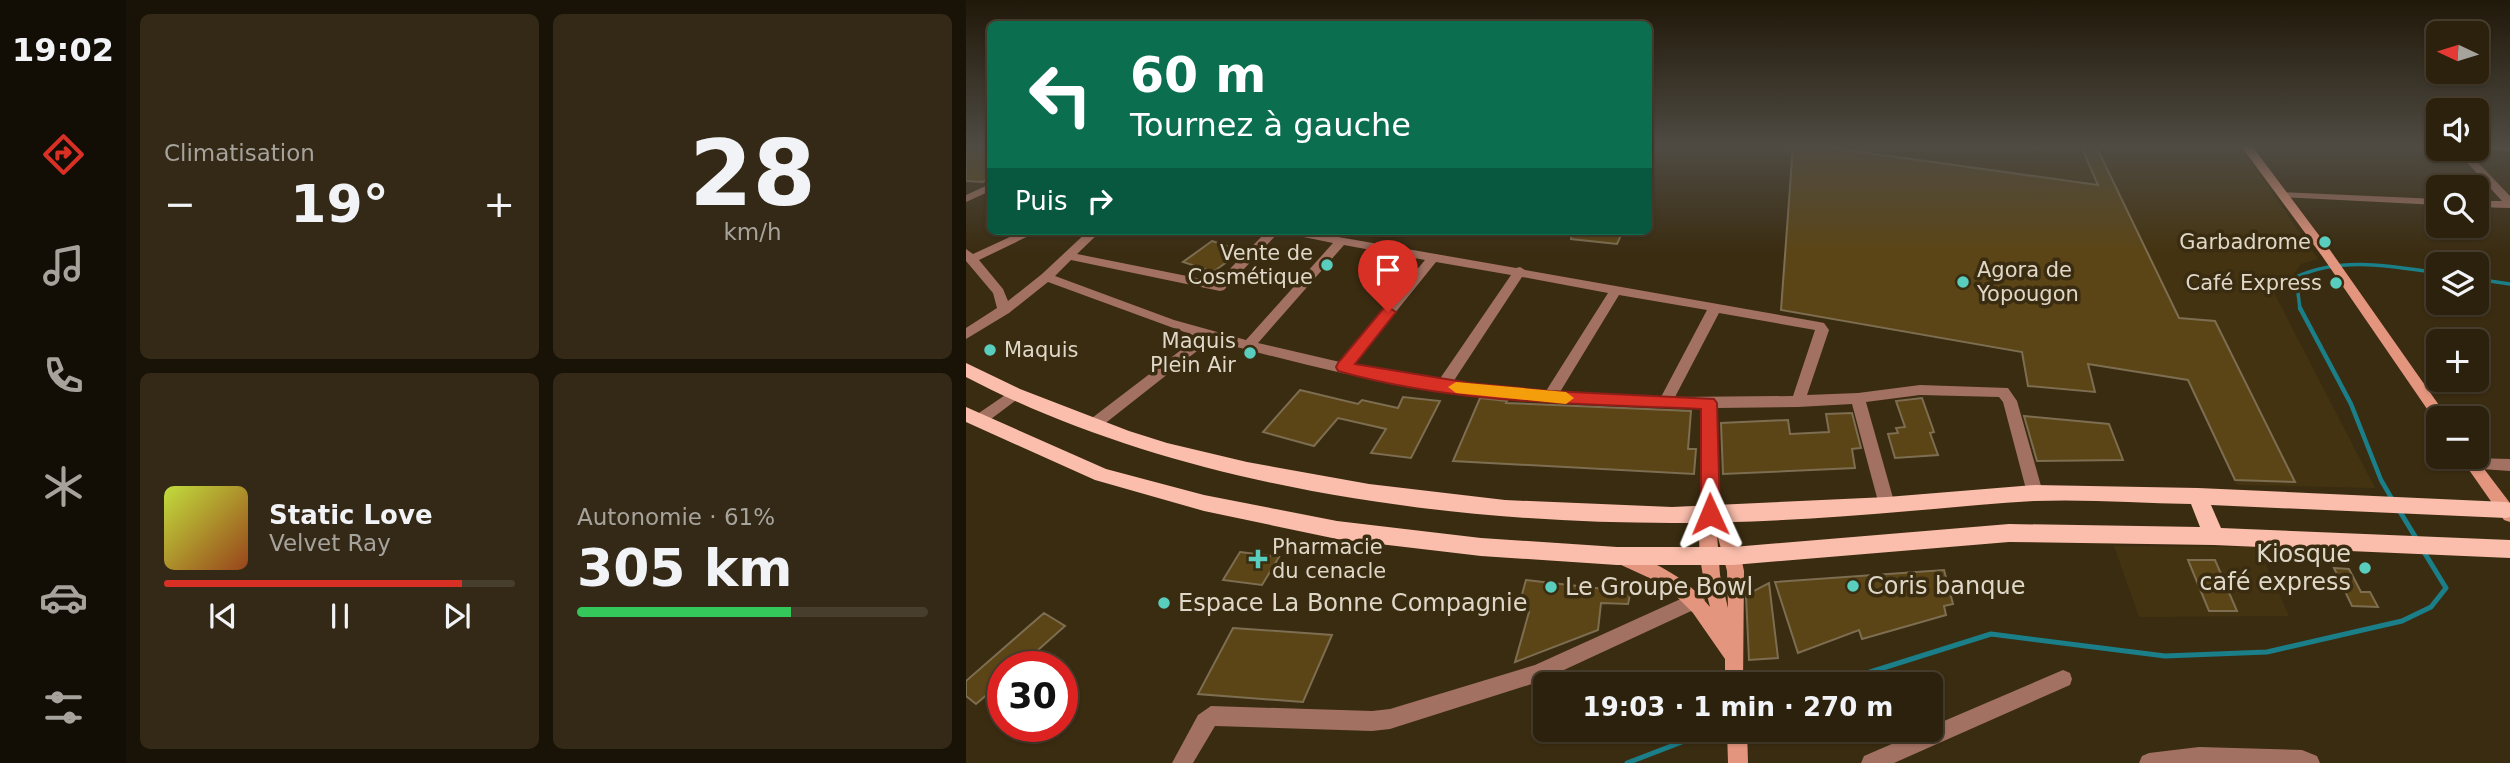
<!DOCTYPE html>
<html lang="fr">
<head>
<meta charset="utf-8">
<style>
  :root { --surface:#2c210d; --page:#342916; --text:#f1f3f6; --muted:#a6a39d; --line:#483e2e; --accent:#d93025 }
  body { margin:0; font-family:"DejaVu Sans",sans-serif; background:var(--page); color:var(--text); height:100vh; display:flex; flex-direction:column; font-size:26px; white-space:nowrap }
  * { box-sizing:border-box; margin:0 }
  p { font-size:23px; color:var(--muted) }
  .icon { flex:none; width:38px; height:38px; fill:none; stroke:currentColor; stroke-width:2; stroke-linecap:round; stroke-linejoin:round }
  .map { position:relative; flex:1; overflow:hidden }
  .side { display:flex; flex-direction:column; gap:14px; padding:14px; background:#181207; width:840px }
  .side>* { flex:none }
  .guide { position:absolute; left:21px; top:21px; width:665px; height:214px; border-radius:10px; box-shadow:0 2px 5px #0004,0 0 0 2px var(--line); background:#0b6e4f; color:#fff; overflow:hidden }
  .needle { width:46px; rotate:274deg }
  .tools { position:absolute; left:1460px; top:21px; display:grid; gap:14px }
  .tools a { display:grid; place-items:center; width:63px; height:63px; border-radius:10px; background:var(--surface); box-shadow:0 2px 5px #0004,0 0 0 2px var(--line); font-size:35px }
  .speed { position:absolute; left:21px; top:651px; display:flex; gap:14px; font-size:35px; font-weight:700; text-align:center }
  .speed>* { display:grid; place-content:center; width:91px; height:91px; border-radius:50%; background:var(--surface); box-shadow:0 2px 5px #0004,0 0 0 2px var(--line); line-height:1 }
  .speed .limit { border:10px solid #d22; background:#fff; color:#111 }
  .pin { position:absolute; display:grid; place-items:center; width:60px; height:60px; color:#fff; margin:-72px -30px; border-radius:50% 50% 50% 0; rotate:-45deg; box-shadow:0 0 7px #0007 }
  .pin .icon { rotate:45deg }
  .me { position:absolute; width:77px; margin:-38px; rotate:359deg; stroke-linejoin:round; filter:drop-shadow(0 0 5px #0008) }
  .turn { display:flex; align-items:center; gap:24px; height:147px; padding:0 28px; font-size:32px }
  .turn .icon { width:91px; height:91px; stroke-width:2.5 }
  .turn b { display:block; font-size:49px; line-height:60px }
  .then { display:flex; align-items:center; height:66px; padding:0 28px; background:#0003; gap:14px; font-size:26px }
  .big { font-size:52px; font-weight:600; line-height:1.1 }
  .side .widget { flex:1; display:flex; flex-direction:column; justify-content:center; gap:10px; min-width:0; padding:0 24px; border-radius:10px; background:var(--page) }
  .side .dial { align-items:center; gap:0 }
  .dial b { font-size:91px; line-height:1 }
  .song { display:flex; align-items:center; gap:21px }
  .cover { width:84px; height:84px; border-radius:10px; background:linear-gradient(135deg,hsl(70 70% 55%),hsl(20 70% 35%)) }
  .played { height:7px; border-radius:4px; background:linear-gradient(90deg,var(--accent) 85%,var(--line) 85%) }
  .keys { display:flex; justify-content:space-around; direction:ltr }
  .heat { display:flex; justify-content:space-between; align-items:center; font-size:38px; direction:ltr }
  .charge { height:10px; border-radius:5px; background:linear-gradient(90deg,#34c759 61%,var(--line) 0) }
  .side .tiles { flex:1; display:grid; gap:14px; grid-template-columns:repeat(2,1fr) }
  .trip { position:absolute; left:567px; top:672px; width:410px; height:70px; border-radius:10px; background:var(--surface); box-shadow:0 2px 5px #0004,0 0 0 2px var(--line); font-weight:600; line-height:70px; text-align:center }
  main { display:flex; flex:1; min-height:0 }
  .tab-bar { display:flex; flex-direction:column; width:126px; justify-content:space-around; align-items:center; background:#120d05; color:var(--muted) }
  .tab-bar .icon { width:49px; height:49px }
  .tab-bar .on { color:var(--accent) }
  .tab-bar b { font-size:32px; color:var(--text) }
  .map>svg:first-child { display:block }
</style>
</head>
<body>
<main>
<nav class="tab-bar">
<b>19:02</b>
<svg class="icon on" aria-label="directions" viewBox="0 0 24 24"><path d="M12 3l9 9-9 9-9-9zM9 14v-3h6M13 9l2 2-2 2"/></svg>
<svg class="icon" aria-label="music" viewBox="0 0 24 24"><path d="M9 18V5l10-2v13"/><circle cx="6" cy="18" r="3"/><circle cx="16" cy="16" r="3"/></svg>
<svg class="icon" aria-label="phone" viewBox="0 0 24 24"><path d="M5 4h4l2 5-3 2q2 4 5 5l2-3 5 2v4C11 20 4 13 5 4z"/></svg>
<svg class="icon" aria-label="climate" viewBox="0 0 24 24"><path d="M12 3v18M4 7l16 10M4 17L20 7"/></svg>
<svg class="icon" aria-label="car" viewBox="0 0 24 24"><path d="M5 17H2v-5l4-1 3-4h7l3 4 3 1v5h-3M9 17h6M6 11h13"/><circle cx="7" cy="17" r="2"/><circle cx="17" cy="17" r="2"/></svg>
<svg class="icon" aria-label="filters" viewBox="0 0 24 24"><path d="M4 7h16M4 17h16"/><circle cx="9" cy="7" r="2"/><circle cx="15" cy="17" r="2"/></svg>
</nav>
<section class="side">
<div class="tiles">
<div class="widget"><p>Climatisation</p>
<div class="heat"><a>−</a><b class="big">19°</b><a>+</a></div>
</div>
<div class="widget dial"><b>28</b><p>km/h</p></div>
<div class="widget">
<div class="song"><i class="cover"></i><div><b>Static Love</b><p>Velvet Ray</p></div></div>
<div class="played"></div>
<div class="keys"><svg class="icon" aria-label="previous" viewBox="0 0 24 24"><path d="M18 5L8 12l10 7zM5 5v14"/></svg><svg class="icon" aria-label="pause" viewBox="0 0 24 24"><path d="M8 5v14M16 5v14"/></svg><svg class="icon" aria-label="next" viewBox="0 0 24 24"><path d="M6 5l10 7-10 7zM19 5v14"/></svg></div>
</div>
<div class="widget"><p>Autonomie · 61%</p><b class="big">305 km</b><div class="charge"></div></div>
</div>
</section>
<div class="map">
<svg width="1544" height="763" viewBox="0 0 1544 763">
  <rect width="100%" height="100%" fill="#3a2c11"/>
  <path fill="#443310" d="M851 146H1274L1352 259 1335 264 1321 283 1304 285 1409 488 1271 485 1132 185Z
    M1148 546 1292 547 1323 616 1173 617Z"/>
  <g fill="none" stroke-linecap="round" stroke-linejoin="round">
    <path stroke="#1a7f88" stroke-width="3.5" d="M1510 279 1544 284
      M1334 309 1330 277C1375 256 1425 266 1472 273"/>
    <path stroke="#1a7f88" stroke-width="4.5" d="M1334 308 1385 404 1415 480 1426 499"/>
    <path stroke="#1a7f88" stroke-width="5" d="M1433 510 1450 538
      M866 684 1025 634 1199 656 1301 652 1436 621 1465 607 1480 588 1458 552
      M661 763 747 730"/>
  </g>
  <path fill="#5b4516" stroke="#7d6d51" stroke-width="2" d="M0 146H24V176L17 182 0 181Z
    M827 146H851L1132 185 1115 146H1130L1213 318 1249 321 1329 482 1269 480 1222 380 1122 364 1129 392 1062 386 1056 352 815 310Z
    M606 231H657L651 244 605 239Z
    M246 241 276 251 247 272 217 262Z
    M334 390 392 404 396 400 432 408 437 397 474 401 445 458 405 453 420 429 372 418 348 446 297 432Z
    M514 398 541 401 540 403 725 411 722 449H730L728 474 487 461Z
    M956 398 968 432 964 433 972 455 929 458 922 434 932 433 930 428 939 427 930 401Z
    M886 413 895 448 886 449 889 468 757 474 755 423 822 420 824 434 863 432 860 414Z
    M1058 416 1143 424 1157 460 1071 461Z
    M274 552 313 557 296 585 257 580Z
    M1222 560H1249L1271 611H1243Z
    M1368 568 1383 569 1395 592H1404L1412 607 1386 606Z
    M978 570 987 604 978 606 980 615 896 639 893 630 832 653 809 582Z
    M560 580 638 589 665 590 662 604 635 603 632 630 549 662 563 612H551Z
    M803 583 812 658 783 660 780 595Z
    M78 613 99 626 53 667H37V681L10 704 0 696V681Z
    M267 628 366 635 337 702 232 694Z"/>
  <g fill="none" stroke-linecap="round" stroke-linejoin="round">
    <path fill="#a27162" fill-rule="evenodd" d="M1513 146H1544V151L1518 149Z
      M1489 149H1499L1544 196V208L1510 207V201H1536Z
      M24 184V191L0 202V195Z
      M1317 192 1472 199V205L1313 197V193Z
      M57 231H73L13 260 37 289 42 301 76 274 122 231H135L111 254 251 282 301 231H338L550 268 554 267 559 270 853 322 858 323 863 330 841 395 892 393 954 385 1042 388 1051 401 1077 493 1075 498 1069 499 1063 498 1061 493 1037 402 1033 397 954 395 900 402 929 505 927 510 921 512 915 510 913 505 886 404 832 407 750 408 752 514 750 519 744 521 738 519 736 514V408C640 406 543 402 448 387 380 376 312 358 245 340L132 429H122L120 425 122 421 232 337 82 282 43 313 0 339V328L31 308 27 293 0 261V249L7 254ZM313 232 367 243 280 340 208 320 89 276 105 260 254 291 258 290ZM378 245 459 260 374 362 292 343ZM470 262 545 275 473 380 387 365ZM556 277 642 293 580 391 487 382ZM653 295 741 310 695 397 594 392ZM753 313 849 330 827 396 709 397Z
      M48 389 53 390 55 394 53 398 17 425H7L5 421 7 417Z
      M1506 458 1544 459V471L1501 468 1498 464 1501 460Z
      M730 592 736 594 739 600 736 606 572 682 424 729 406 731 249 726 227 763H206L232 715 245 706 406 711 424 709 569 665Z
      M1097 670 1104 673 1106 679 1104 685 928 763H895L898 756 958 730H964V727Z
      M1233 747 1336 750 1351 756 1354 763H1173L1176 756 1183 753Z"/>
    <path fill="#e3957e" fill-rule="evenodd" d="M1275 146H1286L1364 250 1482 418H1472V422H1470L1356 256Z
      M1494 457H1509L1544 503V522L1538 520Z
      M744 507C767 515 774 550 778 571L777 684H759V659L727 613 704 590 690 581 653 564 651 559 653 554 659 552C692 563 722 579 744 607 737 580 727 535 738 509ZM751 534 761 571 762 608 754 575Z
      M761 730H781L782 763H762Z"/>
    <path fill="#fbbeac" fill-rule="evenodd" d="M0 363 54 389 163 431 201 443 281 462 403 484 539 500 706 507 921 497 1069 485 1232 488 1540 502 1544 503V517L1540 518 1245 505 1255 528 1544 540V558L1248 545 1043 542 767 565H651L515 556 371 539 238 511 129 480 0 422V407L140 469 238 495 371 521 515 538 651 547H767L1043 524 1234 527 1225 504C1173 503 1120 499 1068 501 1027 503 985 508 944 511 866 518 783 523 706 523 474 523 206 485 0 377Z"/>
  </g>
  <linearGradient id="sky" x2="0" y2="1"><stop stop-color="#201809"/><stop offset="0.58" stop-color="#4f4b43"/><stop offset="1" stop-color="#4f4b43" stop-opacity="0"/></linearGradient>
  <rect width="1544" height="253" fill="url(#sky)"/>
  <path fill="#d93025" stroke="#8d1f18" stroke-width="2" d="M422 307 430 312 389 364 504 383 584 391 748 399 751 403 754 514 751 519 744 521 738 519 735 514V409C616 404 487 404 372 371L370 367 372 363 417 309Z"/>
  <path fill="#f59e0b" d="M490 382 600 392 608 398 600 404 490 393 482 387Z"/>
  <g fill="#59cebe" stroke="#3a2c11" stroke-width="2.5">
    <circle cx="1359" cy="242" r="7"/>
    <circle cx="361" cy="265" r="7"/>
    <circle cx="997" cy="282" r="7"/>
    <circle cx="1370" cy="283" r="7"/>
    <circle cx="24" cy="350" r="7"/>
    <circle cx="284" cy="353" r="7"/>
    <path d="M288.5 548.5h7v7h7v7h-7v7h-7v-7h-7v-7h7z"/>
    <circle cx="1399" cy="568" r="7"/>
    <circle cx="887" cy="586" r="7"/>
    <circle cx="585" cy="587" r="7"/>
    <circle cx="198" cy="603" r="7"/>
  </g>
  <g text-anchor="middle" stroke-width="7" stroke-linejoin="round" paint-order="stroke">
    <g font-size="21" fill="#dfd7c7" stroke="#3a2c11" text-anchor="end">
      <text x="1345" y="249">Garbadrome</text>
      <text x="347" y="260">Vente de<tspan x="347" dy="24">Cosmétique</tspan></text>
      <text x="1011" y="277" text-anchor="start">Agora de<tspan x="1011" dy="24">Yopougon</tspan></text>
      <text x="1356" y="290">Café Express</text>
      <text x="270" y="348">Maquis<tspan x="270" dy="24">Plein Air</tspan></text>
      <text x="38" y="357" text-anchor="start">Maquis</text>
      <text x="306" y="554" text-anchor="start">Pharmacie<tspan x="306" dy="24">du cenacle</tspan></text>
    </g>
    <g font-size="24" fill="#dfd7c7" stroke="#3a2c11" text-anchor="start">
      <text x="1385" y="562" text-anchor="end">Kiosque<tspan x="1385" dy="28">café express</tspan></text>
      <text x="901" y="594">Coris banque</text>
      <text x="599" y="595">Le Groupe Bowl</text>
      <text x="212" y="611">Espace La Bonne Compagnie</text>
    </g>
  </g>
</svg>
<div class="tools">
<a><svg class="needle" viewBox="-14 -14 28 28"><path d="M0-13l5 13h-10z" fill="#e53935"/><path d="M0 13l5-13h-10z" fill="#a6a39d"/></svg></a>
<a><svg class="icon" aria-label="sound" viewBox="0 0 24 24"><path d="M4 9h4l5-4v14l-5-4H4zM17 9q2 3 0 6"/></svg></a>
<a><svg class="icon" aria-label="search" viewBox="0 0 24 24"><circle cx="10" cy="10" r="6"/><path d="M15 15l6 6"/></svg></a>
<a><svg class="icon" aria-label="layers" viewBox="0 0 24 24"><path d="M12 4l9 5-9 5-9-5zM3 14l9 5 9-5"/></svg></a>
<a>+</a>
<a>−</a>
</div>
<div class="speed"><div class="limit">30</div></div>
<div class="pin" style="left:422px;top:312px;background:#d93025"><svg class="icon" aria-label="arrive" viewBox="0 0 24 24"><path d="M6 21V4h12l-3 4 3 4H6"/></svg></div>
<svg class="me" style="left:744px;top:514px" viewBox="-20 -20 40 40"><path d="M0-17L14 15 0 8-14 15z" fill="#d93025" stroke="#fff" stroke-width="4"/></svg>
<div class="trip">19:03 · 1 min · 270 m</div>
<div class="guide">
<div class="turn"><svg class="icon" aria-label="left" viewBox="0 0 24 24"><path d="M17 20v-9H6M10 6l-5 5 5 5"/></svg><div><b>60 m</b>Tournez à gauche</div></div>
<div class="then">Puis<svg class="icon" aria-label="right" viewBox="0 0 24 24"><path d="M7 20v-9h11M14 6l5 5-5 5"/></svg></div>
</div>
</div>
</main>
</body>
</html>
